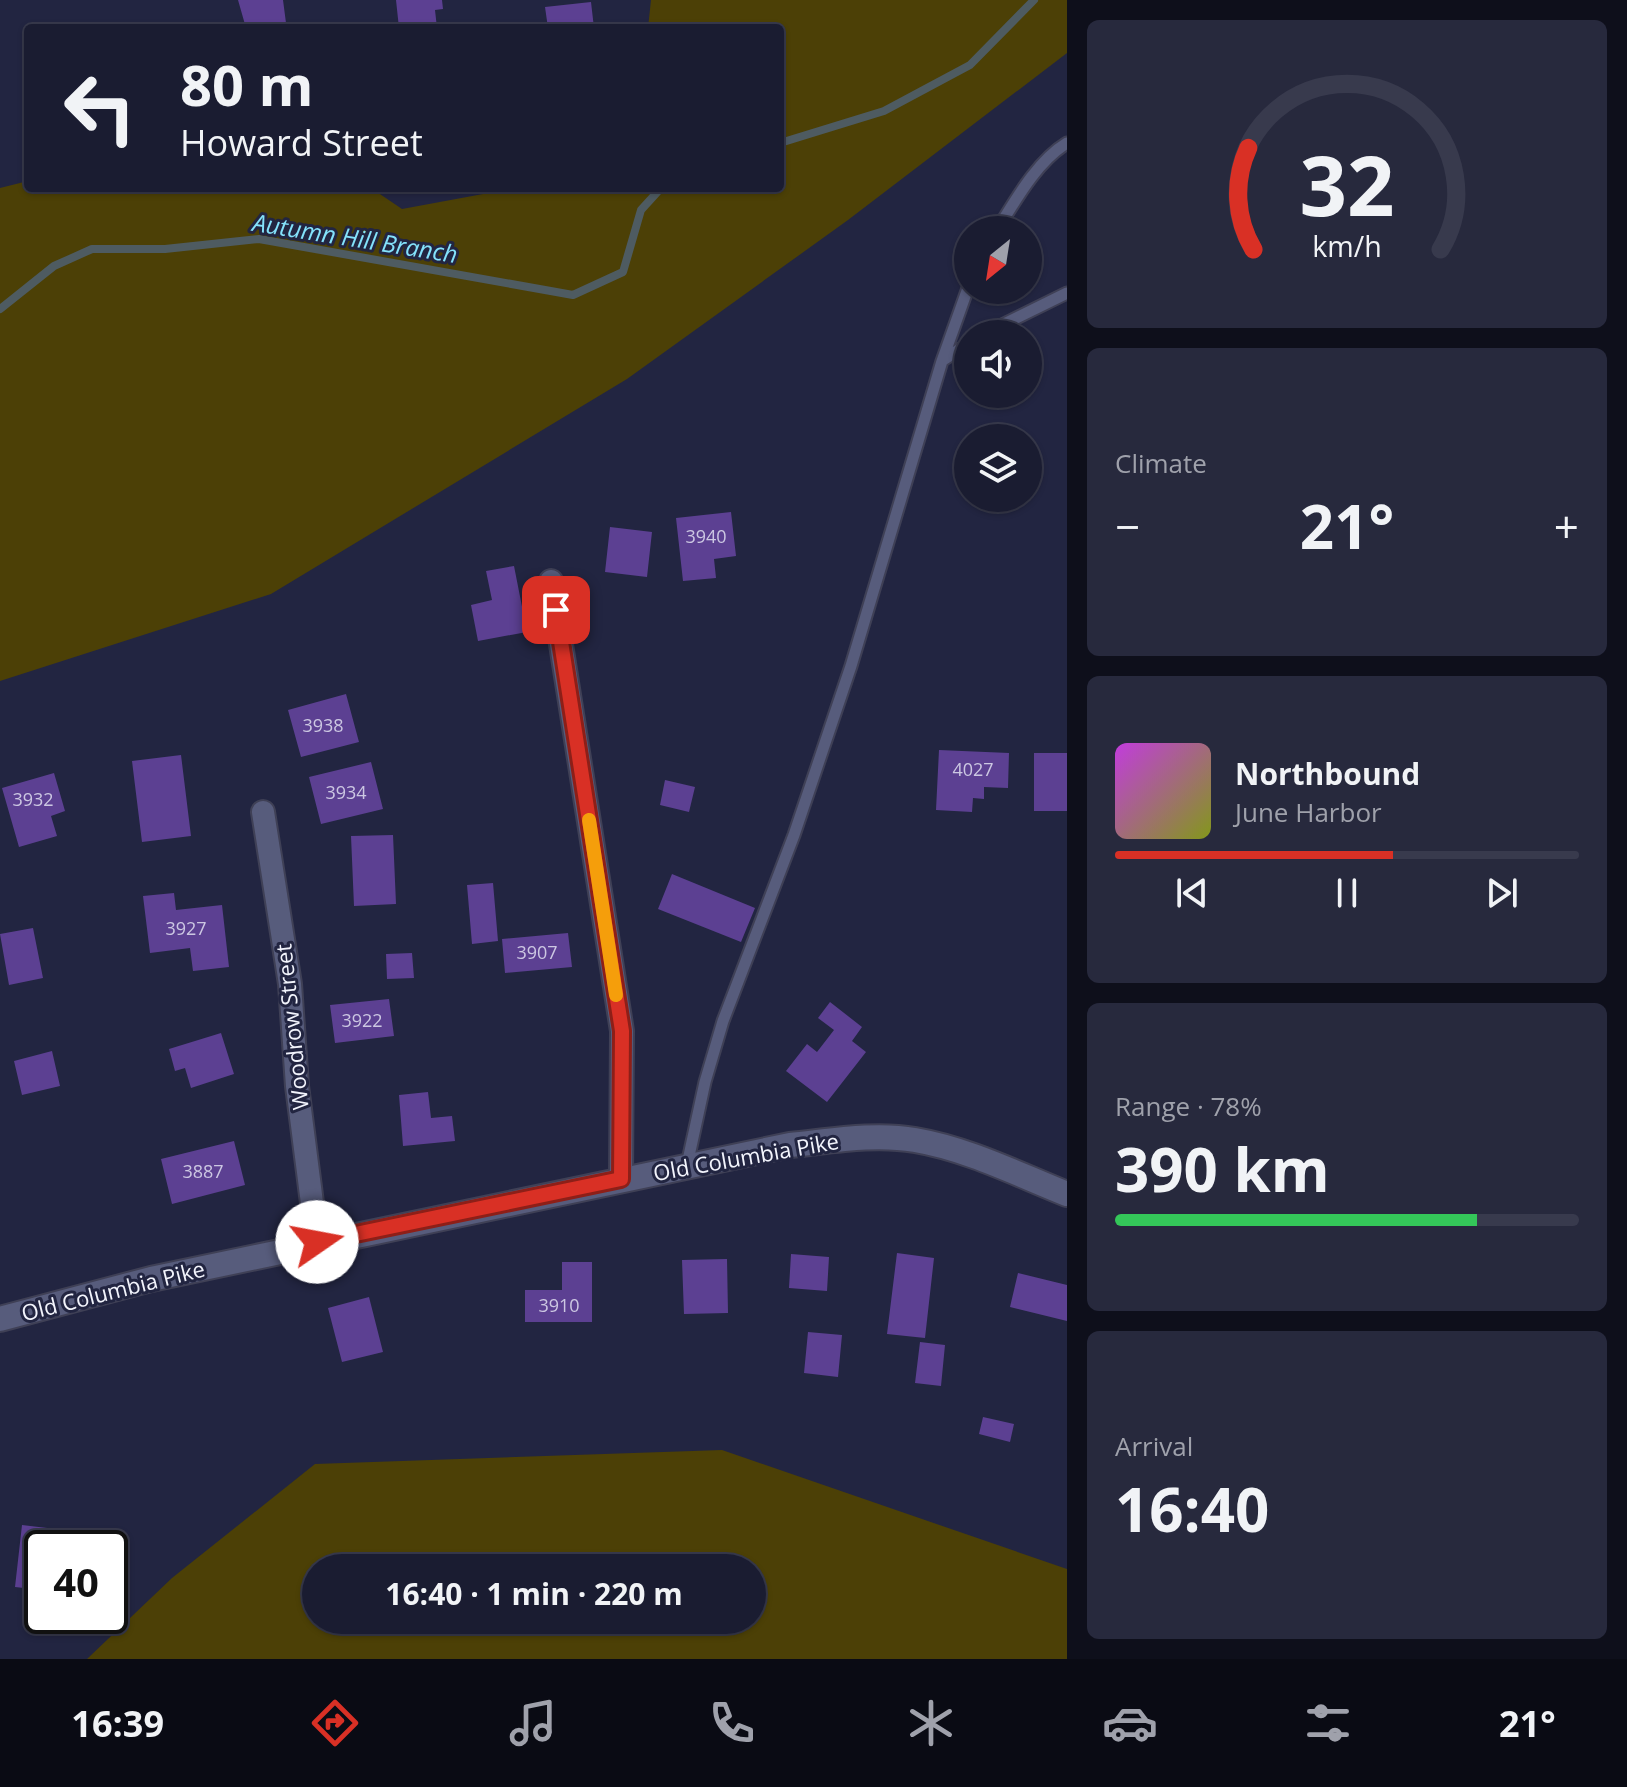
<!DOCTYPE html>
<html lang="en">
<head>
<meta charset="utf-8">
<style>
  :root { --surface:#1a1c31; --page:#27293d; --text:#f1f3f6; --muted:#9fa1ab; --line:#383a4d; --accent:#d93025 }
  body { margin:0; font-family:"Open Sans",sans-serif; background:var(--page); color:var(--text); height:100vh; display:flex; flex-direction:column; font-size:30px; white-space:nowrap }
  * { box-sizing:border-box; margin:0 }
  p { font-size:26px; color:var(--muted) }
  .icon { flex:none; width:44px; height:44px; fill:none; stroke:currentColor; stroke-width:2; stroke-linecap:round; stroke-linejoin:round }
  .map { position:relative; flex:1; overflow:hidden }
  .sheet { display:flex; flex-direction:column; gap:20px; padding:20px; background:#0e0f1b; width:560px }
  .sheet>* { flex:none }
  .guide { position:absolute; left:24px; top:24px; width:760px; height:168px; border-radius:8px; box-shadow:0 2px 6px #0004,0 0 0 2px var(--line); background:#1a1c31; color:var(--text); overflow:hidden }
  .needle { width:52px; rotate:210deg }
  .fabs { position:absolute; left:954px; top:216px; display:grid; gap:16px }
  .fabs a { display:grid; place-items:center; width:88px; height:88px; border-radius:50%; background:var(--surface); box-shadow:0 2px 6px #0004,0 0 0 2px var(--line); font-size:40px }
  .speed { position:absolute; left:24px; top:1530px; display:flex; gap:16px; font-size:40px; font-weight:700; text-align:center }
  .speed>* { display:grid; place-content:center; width:104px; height:104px; border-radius:50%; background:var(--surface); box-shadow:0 2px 6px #0004,0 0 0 2px var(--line); line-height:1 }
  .speed .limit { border:4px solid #111; border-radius:12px; background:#fff; color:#111 }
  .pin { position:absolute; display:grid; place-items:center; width:68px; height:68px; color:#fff; margin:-34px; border-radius:16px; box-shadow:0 4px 12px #0006 }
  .me { position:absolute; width:88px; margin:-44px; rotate:78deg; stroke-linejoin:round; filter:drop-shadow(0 0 6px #0008) }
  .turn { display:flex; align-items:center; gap:28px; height:168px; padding:0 24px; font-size:36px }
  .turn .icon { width:104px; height:104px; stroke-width:2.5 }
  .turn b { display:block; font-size:56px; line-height:68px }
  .big { font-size:60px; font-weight:700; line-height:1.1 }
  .sheet .tile { flex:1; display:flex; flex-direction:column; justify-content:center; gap:12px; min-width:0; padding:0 28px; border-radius:12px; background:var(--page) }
  .sheet .dial { align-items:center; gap:0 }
  .dial svg { height:208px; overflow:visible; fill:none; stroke:var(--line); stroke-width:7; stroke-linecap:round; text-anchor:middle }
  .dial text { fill:var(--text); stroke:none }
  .song { display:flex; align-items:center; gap:24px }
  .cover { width:96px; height:96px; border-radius:12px; background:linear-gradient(135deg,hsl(290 70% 55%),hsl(70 70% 35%)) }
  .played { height:8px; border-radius:4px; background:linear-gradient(90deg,var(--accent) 60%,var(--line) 60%) }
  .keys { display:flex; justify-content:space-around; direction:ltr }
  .heat { display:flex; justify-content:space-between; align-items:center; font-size:44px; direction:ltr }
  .charge { height:12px; border-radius:6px; background:linear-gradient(90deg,#34c759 78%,var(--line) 0) }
  .trip { position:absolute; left:302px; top:1554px; width:464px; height:80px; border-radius:40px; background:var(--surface); box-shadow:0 2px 6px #0004,0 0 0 2px var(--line); font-weight:700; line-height:80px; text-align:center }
  .tabs { display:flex; height:128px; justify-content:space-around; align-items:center; background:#0a0b14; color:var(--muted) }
  .tabs .icon { width:56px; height:56px }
  .tabs .current { color:var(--accent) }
  .tabs b { font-size:36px; color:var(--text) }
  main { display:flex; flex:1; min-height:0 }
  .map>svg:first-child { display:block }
</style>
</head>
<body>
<main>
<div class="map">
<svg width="1067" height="1659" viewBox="0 0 1067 1659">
  <rect width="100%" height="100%" fill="#222541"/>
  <path fill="#4c4006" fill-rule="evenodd" d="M651 0H1067V53L848 220 627 379 271 594 0 681V188L28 181V188H371L402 209 515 188H780V28H648Z
    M722 1450 1067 1569V1659H87L172 1578 315 1464ZM316 1568H752V1620H316Z"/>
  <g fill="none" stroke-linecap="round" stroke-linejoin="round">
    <path stroke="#4e5b61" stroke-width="8" d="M780 143 884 111 970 65 1034 0
      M0 309 54 266 92 249H165L259 239 573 295 623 272 641 210 661 188"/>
  </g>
  <path fill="#5c4092" d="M238 0H283L286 23 268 28H246Z
    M396 0H442L443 9 435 10 437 28H399Z
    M591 2 594 28H548L545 7Z
    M731 512 736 556 714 559 716 578 683 581 676 518Z
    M610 527 652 532 647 577 605 572Z
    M514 566 527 632 478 641 471 605 492 600 486 571Z
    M346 694 359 742 301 757 288 710Z
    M939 750 1009 753 1008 788 984 787V799L973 798 972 812 936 810Z
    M1034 753H1067V811H1034Z
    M181 755 191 836 142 842 132 761Z
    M371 762 383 809 321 824 309 777Z
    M54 773 65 811 51 816 57 836 19 847 2 788Z
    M665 780 695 787 689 812 660 805Z
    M393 835 396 904 354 906 351 836Z
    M672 874 755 908 741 942 658 909Z
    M493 883 498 941 472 944 467 885Z
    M174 893 176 910 222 905 229 967 193 971 190 948 150 953 143 896Z
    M33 928 43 978 9 985 0 934Z
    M568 933 572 967 505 973 502 939Z
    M412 953 414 978 387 979 386 954Z
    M389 999 394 1036 335 1043 330 1005Z
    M830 1002 862 1027 852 1041 866 1052 827 1102 786 1071 807 1044 817 1052 834 1030 818 1018Z
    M221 1033 234 1074 191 1088 185 1068 175 1071 169 1049Z
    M52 1051 60 1086 22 1095 14 1061Z
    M428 1092 431 1118 452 1116 455 1141 403 1146 399 1095Z
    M234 1141 245 1185 172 1204 161 1159Z
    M897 1253 934 1258 925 1338 887 1334Z
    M791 1254 829 1257 827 1291 789 1288Z
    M727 1259 728 1313 684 1314 682 1260Z
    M562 1262H592V1322H525V1290H562Z
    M1018 1273 1067 1285V1321L1010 1307Z
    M369 1297 383 1352 342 1362 328 1308Z
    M808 1332 842 1335 838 1377 804 1373Z
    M920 1342 945 1345 941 1386 915 1383Z
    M983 1417 1014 1424 1010 1442 979 1434Z
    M22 1525 89 1533 87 1548H42V1590L15 1587Z"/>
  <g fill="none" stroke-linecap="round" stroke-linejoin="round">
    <g stroke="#3f4056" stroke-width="15">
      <path id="lane" d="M997 230C1015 201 1037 161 1067 143
        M984 334 1067 293
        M943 360 968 344
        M687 1165 705 1082 723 1021 794 835 851 666 942 361 968 288"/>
    </g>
    <g stroke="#3f4056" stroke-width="26">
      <path id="street" d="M551 581 622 1031 621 1179
        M263 812 290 984 297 1086 317 1242"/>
    </g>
    <g stroke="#3f4056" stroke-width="28">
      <path id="secondary" d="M0 1319 151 1279 790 1145C831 1141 874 1133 915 1140 968 1149 1017 1174 1067 1194"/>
    </g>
    <use href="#lane" stroke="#575c7c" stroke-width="11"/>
    <use href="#street" stroke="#575c7c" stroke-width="22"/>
    <use href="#secondary" stroke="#575c7c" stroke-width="24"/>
  </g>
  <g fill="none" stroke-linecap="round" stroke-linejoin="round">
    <g stroke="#8d1f18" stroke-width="20">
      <path id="route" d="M317 1242 621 1179 622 1031 556 610"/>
    </g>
    <use href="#route" stroke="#d93025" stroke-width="14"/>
    <path stroke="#f59e0b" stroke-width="14" d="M589 820 616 995"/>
  </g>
  <g text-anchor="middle" stroke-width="6" stroke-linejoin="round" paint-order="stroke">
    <g font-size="18" fill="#ccc7e2">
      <text x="706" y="543">3940</text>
      <text x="323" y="732">3938</text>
      <text x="973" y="776">4027</text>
      <text x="346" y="799">3934</text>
      <text x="33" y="806">3932</text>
      <text x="186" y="935">3927</text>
      <text x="537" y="959">3907</text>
      <text x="362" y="1027">3922</text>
      <text x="203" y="1178">3887</text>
      <text x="559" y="1312">3910</text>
    </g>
    <g font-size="22" fill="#f2f4fc" stroke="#222541">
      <text transform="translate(292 1027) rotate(-96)" y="8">Woodrow Street</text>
      <text transform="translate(746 1157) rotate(-10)" y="8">Old Columbia Pike</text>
      <text transform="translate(113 1291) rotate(-14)" y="8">Old Columbia Pike</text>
    </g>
    <g font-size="24" font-style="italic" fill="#84e2fb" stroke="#222541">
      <text transform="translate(355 239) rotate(9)" y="8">Autumn Hill Branch</text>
    </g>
  </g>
</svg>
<div class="fabs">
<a><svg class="needle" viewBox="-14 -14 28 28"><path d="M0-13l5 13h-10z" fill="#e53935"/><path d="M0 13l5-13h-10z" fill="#9fa1ab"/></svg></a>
<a><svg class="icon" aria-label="sound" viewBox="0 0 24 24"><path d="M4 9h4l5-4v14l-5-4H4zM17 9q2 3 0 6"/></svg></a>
<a><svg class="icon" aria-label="layers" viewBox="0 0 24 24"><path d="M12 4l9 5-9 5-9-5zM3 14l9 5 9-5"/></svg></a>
</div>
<div class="speed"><div class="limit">40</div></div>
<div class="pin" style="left:556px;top:610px;background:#d93025"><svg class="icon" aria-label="arrive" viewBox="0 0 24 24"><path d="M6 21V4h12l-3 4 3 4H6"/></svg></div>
<svg class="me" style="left:317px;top:1242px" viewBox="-20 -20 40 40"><circle r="19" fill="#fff"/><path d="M0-13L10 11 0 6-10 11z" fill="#d93025"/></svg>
<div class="trip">16:40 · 1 min · 220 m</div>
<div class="guide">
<div class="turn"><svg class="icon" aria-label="left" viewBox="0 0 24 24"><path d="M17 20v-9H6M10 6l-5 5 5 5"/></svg><div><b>80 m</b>Howard Street</div></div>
</div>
</div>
<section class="sheet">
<div class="tile dial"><svg viewBox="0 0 100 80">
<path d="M14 69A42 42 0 1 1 86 69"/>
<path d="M14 69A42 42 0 0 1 12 30" stroke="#d93025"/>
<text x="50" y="56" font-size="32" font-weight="700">32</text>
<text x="50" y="72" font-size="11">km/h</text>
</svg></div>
<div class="tile"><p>Climate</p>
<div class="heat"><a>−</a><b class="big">21°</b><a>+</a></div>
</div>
<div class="tile">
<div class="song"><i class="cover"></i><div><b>Northbound</b><p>June Harbor</p></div></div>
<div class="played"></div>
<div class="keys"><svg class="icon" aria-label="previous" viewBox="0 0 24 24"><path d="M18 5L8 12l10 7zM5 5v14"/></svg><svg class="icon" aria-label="pause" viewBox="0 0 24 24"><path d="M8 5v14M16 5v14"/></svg><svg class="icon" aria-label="next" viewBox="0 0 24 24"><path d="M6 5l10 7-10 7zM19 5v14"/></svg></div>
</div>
<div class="tile"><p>Range · 78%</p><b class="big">390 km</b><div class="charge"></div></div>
<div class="tile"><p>Arrival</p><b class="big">16:40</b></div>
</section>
</main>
<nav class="tabs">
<b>16:39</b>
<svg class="icon current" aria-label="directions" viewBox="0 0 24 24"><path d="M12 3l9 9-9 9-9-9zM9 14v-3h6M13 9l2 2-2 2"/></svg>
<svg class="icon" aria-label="music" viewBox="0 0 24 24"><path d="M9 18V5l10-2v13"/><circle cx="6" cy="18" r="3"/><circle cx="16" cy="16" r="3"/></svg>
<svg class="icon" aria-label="phone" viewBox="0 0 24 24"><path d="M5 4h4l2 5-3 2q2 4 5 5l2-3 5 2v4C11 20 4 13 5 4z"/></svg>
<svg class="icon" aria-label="climate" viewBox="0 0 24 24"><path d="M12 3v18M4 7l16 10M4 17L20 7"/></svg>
<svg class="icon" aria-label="car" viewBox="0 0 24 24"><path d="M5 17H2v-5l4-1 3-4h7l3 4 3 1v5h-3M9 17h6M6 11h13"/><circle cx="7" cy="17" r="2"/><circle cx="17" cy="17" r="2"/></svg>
<svg class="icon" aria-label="filters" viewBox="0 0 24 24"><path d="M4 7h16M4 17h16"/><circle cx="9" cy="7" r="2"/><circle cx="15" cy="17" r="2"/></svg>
<b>21°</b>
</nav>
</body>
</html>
